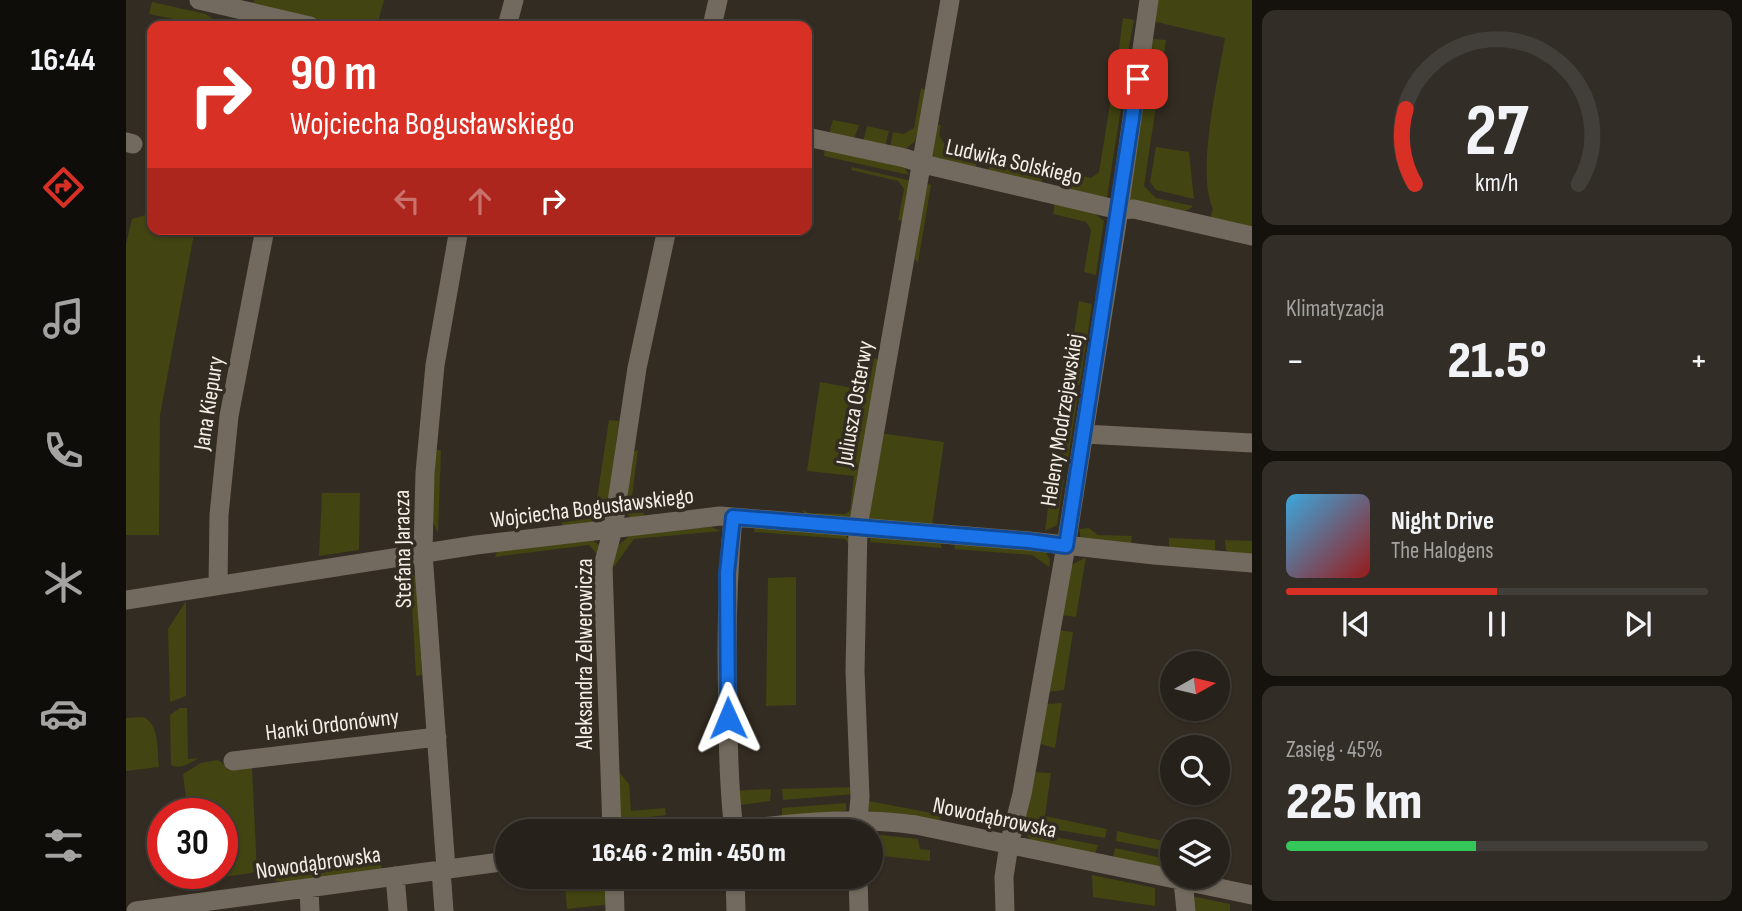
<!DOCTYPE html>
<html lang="pl">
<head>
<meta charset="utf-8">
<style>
  :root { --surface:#26211a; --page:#322e27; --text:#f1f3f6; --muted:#a4a3a2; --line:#423e39; --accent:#d93025 }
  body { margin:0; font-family:"Sofia Sans Condensed",sans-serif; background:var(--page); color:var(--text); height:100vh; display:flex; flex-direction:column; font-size:26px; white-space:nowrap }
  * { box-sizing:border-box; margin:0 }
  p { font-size:23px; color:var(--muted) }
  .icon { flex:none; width:38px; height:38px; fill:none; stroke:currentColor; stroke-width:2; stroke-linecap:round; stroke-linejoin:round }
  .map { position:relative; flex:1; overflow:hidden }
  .panel { display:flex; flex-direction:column; gap:10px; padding:10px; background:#15120e; width:490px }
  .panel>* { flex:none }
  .hud { position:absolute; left:21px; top:21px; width:665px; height:214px; border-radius:14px; box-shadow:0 2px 5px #0004,0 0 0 2px var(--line); background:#d93025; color:#fff; overflow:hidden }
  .needle { width:46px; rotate:82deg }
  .controls { position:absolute; left:1034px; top:651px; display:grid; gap:14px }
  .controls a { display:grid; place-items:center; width:70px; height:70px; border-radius:50%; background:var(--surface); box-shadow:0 2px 5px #0004,0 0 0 2px var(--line); font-size:35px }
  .speed { position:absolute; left:21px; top:798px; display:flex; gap:14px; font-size:35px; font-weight:700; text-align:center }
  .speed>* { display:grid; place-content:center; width:91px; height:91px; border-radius:50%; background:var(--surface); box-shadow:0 2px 5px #0004,0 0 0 2px var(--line); line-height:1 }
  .speed .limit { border:10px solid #d22; background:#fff; color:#111 }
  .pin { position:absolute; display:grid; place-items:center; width:60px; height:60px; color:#fff; margin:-30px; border-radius:14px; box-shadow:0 4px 10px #0006 }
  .me { position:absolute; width:77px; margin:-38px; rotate:359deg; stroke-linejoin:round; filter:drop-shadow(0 0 5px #0008) }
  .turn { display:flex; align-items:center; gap:24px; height:147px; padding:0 28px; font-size:32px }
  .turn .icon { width:91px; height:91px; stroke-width:2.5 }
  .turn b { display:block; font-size:49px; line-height:60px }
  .lanes { display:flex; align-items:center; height:66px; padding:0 28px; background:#0003; justify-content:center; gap:35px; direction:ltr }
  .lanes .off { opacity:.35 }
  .big { font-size:52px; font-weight:800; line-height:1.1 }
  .panel .card { flex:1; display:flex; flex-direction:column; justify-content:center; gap:10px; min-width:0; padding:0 24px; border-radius:14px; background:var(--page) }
  .panel .dial { align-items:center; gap:0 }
  .dial svg { height:182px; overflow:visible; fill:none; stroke:var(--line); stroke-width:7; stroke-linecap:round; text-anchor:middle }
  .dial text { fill:var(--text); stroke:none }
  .song { display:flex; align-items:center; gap:21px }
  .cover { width:84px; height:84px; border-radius:10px; background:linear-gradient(135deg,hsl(200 70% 55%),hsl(0 70% 35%)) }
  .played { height:7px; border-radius:4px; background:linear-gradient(90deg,var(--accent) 50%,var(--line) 50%) }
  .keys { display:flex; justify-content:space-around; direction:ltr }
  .heat { display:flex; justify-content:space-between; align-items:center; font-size:38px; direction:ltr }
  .charge { height:10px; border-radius:5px; background:linear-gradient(90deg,#34c759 45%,var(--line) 0) }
  .trip { position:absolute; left:369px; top:819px; width:388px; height:70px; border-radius:35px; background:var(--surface); box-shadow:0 2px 5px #0004,0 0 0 2px var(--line); font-weight:800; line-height:70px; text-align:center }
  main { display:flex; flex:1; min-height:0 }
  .tab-bar { display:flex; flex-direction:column; width:126px; justify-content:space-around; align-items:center; background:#0f0d0a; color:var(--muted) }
  .tab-bar .icon { width:49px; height:49px }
  .tab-bar .active { color:var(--accent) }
  .tab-bar b { font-size:32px; color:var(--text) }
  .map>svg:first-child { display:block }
</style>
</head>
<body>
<main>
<nav class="tab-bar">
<b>16:44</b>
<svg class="icon active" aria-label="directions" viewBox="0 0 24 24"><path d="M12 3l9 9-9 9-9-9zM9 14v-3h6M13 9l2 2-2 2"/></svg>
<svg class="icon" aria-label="music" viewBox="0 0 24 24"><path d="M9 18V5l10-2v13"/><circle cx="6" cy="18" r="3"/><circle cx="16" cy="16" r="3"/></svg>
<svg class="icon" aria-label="phone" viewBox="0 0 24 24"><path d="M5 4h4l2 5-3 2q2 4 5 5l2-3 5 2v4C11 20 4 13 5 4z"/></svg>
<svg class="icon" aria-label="climate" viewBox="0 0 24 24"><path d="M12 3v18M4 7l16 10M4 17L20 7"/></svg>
<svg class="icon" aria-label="car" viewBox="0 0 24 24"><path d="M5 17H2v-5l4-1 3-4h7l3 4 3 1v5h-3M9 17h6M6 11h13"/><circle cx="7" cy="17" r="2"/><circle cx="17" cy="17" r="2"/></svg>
<svg class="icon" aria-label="filters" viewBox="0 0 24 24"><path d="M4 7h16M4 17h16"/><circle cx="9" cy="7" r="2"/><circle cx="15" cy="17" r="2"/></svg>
</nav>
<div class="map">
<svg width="1126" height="911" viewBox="0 0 1126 911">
  <rect width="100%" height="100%" fill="#332c22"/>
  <path fill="#424411" d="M128 0H258L251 26H213L127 6Z
    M1030 0H1126V231L1083 221 1087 209C1070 172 1092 80 1099 38L1030 22 1028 17Z
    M26 2 80 14 97 26H81L23 14Z
    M997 18 1008 20 1001 57 992 56Z
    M1027 39 1040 40 1035 75 1020 71Z
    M1018 86H1033L1018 186 1030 198 1067 206C1055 220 1022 206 1007 202L1001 196Z
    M795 88 799 90 792 131 789 141 781 148H764L767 132 778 134 788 128Z
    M986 92 997 95 981 197 968 198 939 191 943 173 965 178 973 172Z
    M707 120 733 125 728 139 703 134Z
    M811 125H815L813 135 820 146 854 153 849 169 808 158 805 153Z
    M741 126 763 131 759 147 737 142Z
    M1030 147 1063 152 1068 199 1030 190 1024 182Z
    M699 148 778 167 783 175 698 156Z
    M865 156 919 168 915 185 862 173Z
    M726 167 786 181 777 221 772 220 778 189 772 181 725 170Z
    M799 183 805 185 792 263 788 258Z
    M929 204 967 212 978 221 970 275 958 272 965 230 960 222 927 214Z
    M26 213V229H69L34 415 33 535H0V244L6 219Z
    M953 301 966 304 954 385 940 384Z
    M748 358 754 361 724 517 680 516 676 509 682 513 719 514 724 511 728 476 681 471 694 382 742 391Z
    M939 393 952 395 942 459 928 460Z
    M483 420 493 421 480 517 475 523 437 528 436 522 468 518Z
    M753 433 818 442 806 525 746 520 741 515Z
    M309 450H315L312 533 306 520Z
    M512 450 505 504 513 513H518L517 518 505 519 497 508 502 454Z
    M927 470 933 472 938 479 931 525 919 531Z
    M196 493H234L233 550 193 556Z
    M629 525 717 533 727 544 724 546 719 539 628 532Z
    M585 527 595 531 508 539 482 575 490 547 507 533Z
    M963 528 972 535 1006 536 1005 545 955 539 953 529Z
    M745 535 813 540 816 548 744 542Z
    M1043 538 1089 540V550L1047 552 1043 546Z
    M465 539 473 545 472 553H470L463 545 369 557 372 549Z
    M1099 540 1126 541V558L1100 551Z
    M830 542 920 552 924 560 923 567 906 555 828 549Z
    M960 557 950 617 935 615 946 565Z
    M284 569 290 578 296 675 290 676Z
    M670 577V705L640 706 642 578Z
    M60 601V696L44 702 42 629Z
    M932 630 947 632 938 690 922 692Z
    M936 703 929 748 914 744 920 704Z
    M54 708H61L62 759 73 758C64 763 55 770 45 765L44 715Z
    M17 717C34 724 31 751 33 767L0 771V718Z
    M92 760 100 766 101 770 126 767 131 872 70 881 69 873H96V814H62L57 774 75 763Z
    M488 766 503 784 505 811 539 808 540 815 491 821Z
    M907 772 925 773 919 816 981 829 979 838 896 824Z
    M731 787 728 794 657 800 656 789Z
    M645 789 644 801 608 806 607 791Z
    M743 801 816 815 813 821 742 811Z
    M720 803V811L656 816V808Z
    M573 818 574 827 540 831H495L493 828Z
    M897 831 972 845 969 854 907 842Z
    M991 831 1046 843V852L990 841Z
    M746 834 792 839 794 849 804 850V861L746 855Z
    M989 848 1046 860V870L987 858Z
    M255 864 256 870 162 883 142 879Z
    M966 875 1029 888V906L967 897Z
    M438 877H484L486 904 441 909Z
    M1065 896 1104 904V911H1064Z"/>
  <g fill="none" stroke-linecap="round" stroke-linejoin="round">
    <path stroke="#726a5e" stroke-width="19" d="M73 0 184 26
      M381 26 388 0
      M586 26 592 0
      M681 137 779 158 797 164 993 210 1008 209 1126 236
      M0 142 7 144
      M958 434 1126 443
      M607 517C601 580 600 643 602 707 602 749 603 790 608 831
      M92 585 93 515 103 416 139 229
      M0 600 350 545 594 516 903 541 1028 555 1126 563
      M107 761 311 737
      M486 831 477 566 487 529 511 368 541 229
      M600 831C666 823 724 816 790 825L1126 895
      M731 831 734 797 729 671 732 527 824 0
      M320 869 297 553 299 473 309 365 333 229
      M315 870 318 911
      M269 876 272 911
      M488 877 489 911
      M609 877 610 911
      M732 877 733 911
      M1057 881 1060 911
      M183 888 184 911
      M10 911 382 861
      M879 911 878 877 883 845 896 794 940 546 993 210 1023 0"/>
  </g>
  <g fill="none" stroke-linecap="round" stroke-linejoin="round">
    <g stroke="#114b97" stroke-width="18">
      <path id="route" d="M602 718 601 573 607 517 903 541 940 546 1012 79"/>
    </g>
    <use href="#route" stroke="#1a73e8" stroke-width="12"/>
  </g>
  <g text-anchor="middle" stroke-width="7" stroke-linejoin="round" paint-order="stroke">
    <g font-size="23" fill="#f3eee7" stroke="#332c22">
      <text transform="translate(888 161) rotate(13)" y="8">Ludwika Solskiego</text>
      <text transform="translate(82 403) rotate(-81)" y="8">Jana Kiepury</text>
      <text transform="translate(728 403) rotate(-80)" y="8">Juliusza Osterwy</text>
      <text transform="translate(935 420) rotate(-81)" y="8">Heleny Modrzejewskiej</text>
      <text transform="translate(466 507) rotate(-7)" y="8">Wojciecha Bogusławskiego</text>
      <text transform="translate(276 549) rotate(-91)" y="8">Stefana Jaracza</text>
      <text transform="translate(458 654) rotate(-90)" y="8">Aleksandra Zelwerowicza</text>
      <text transform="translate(206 724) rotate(-7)" y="8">Hanki Ordonówny</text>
      <text transform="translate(869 817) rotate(12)" y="8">Nowodąbrowska</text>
      <text transform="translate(192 862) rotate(-8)" y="8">Nowodąbrowska</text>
    </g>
  </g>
</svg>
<div class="controls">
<a><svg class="needle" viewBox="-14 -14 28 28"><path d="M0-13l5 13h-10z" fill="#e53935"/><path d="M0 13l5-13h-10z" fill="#a4a3a2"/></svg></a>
<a><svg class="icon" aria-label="search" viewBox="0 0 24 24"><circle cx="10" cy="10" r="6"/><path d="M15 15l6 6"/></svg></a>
<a><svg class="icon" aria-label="layers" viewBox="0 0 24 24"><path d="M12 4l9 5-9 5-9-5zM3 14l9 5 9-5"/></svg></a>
</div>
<div class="speed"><div class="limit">30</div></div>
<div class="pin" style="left:1012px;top:79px;background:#d93025"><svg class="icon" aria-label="arrive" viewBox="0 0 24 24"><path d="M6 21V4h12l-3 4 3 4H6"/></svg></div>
<svg class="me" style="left:602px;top:718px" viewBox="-20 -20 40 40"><path d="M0-17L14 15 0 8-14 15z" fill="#1a73e8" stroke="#fff" stroke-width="4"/></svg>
<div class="trip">16:46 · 2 min · 450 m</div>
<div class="hud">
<div class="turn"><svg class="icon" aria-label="right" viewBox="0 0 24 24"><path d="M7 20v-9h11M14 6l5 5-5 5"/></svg><div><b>90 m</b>Wojciecha Bogusławskiego</div></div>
<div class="lanes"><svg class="icon off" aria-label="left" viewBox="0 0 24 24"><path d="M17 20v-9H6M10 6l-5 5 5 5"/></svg><svg class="icon off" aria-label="ahead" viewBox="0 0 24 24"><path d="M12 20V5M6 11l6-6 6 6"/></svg><svg class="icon" aria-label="right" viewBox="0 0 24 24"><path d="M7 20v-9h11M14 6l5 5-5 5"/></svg></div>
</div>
</div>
<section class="panel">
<div class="card dial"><svg viewBox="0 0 100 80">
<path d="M14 69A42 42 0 1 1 86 69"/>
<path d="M14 69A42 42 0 0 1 10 36" stroke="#d93025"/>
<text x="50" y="56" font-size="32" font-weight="700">27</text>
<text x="50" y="72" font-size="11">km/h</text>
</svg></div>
<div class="card"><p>Klimatyzacja</p>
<div class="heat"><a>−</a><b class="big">21.5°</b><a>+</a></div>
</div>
<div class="card">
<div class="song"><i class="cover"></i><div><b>Night Drive</b><p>The Halogens</p></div></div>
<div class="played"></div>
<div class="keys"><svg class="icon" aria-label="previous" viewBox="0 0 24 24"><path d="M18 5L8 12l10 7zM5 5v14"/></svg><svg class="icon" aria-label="pause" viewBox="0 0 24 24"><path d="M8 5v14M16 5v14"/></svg><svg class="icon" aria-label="next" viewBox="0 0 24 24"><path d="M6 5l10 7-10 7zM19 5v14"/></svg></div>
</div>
<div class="card"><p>Zasięg · 45%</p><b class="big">225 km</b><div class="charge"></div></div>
</section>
</main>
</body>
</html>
